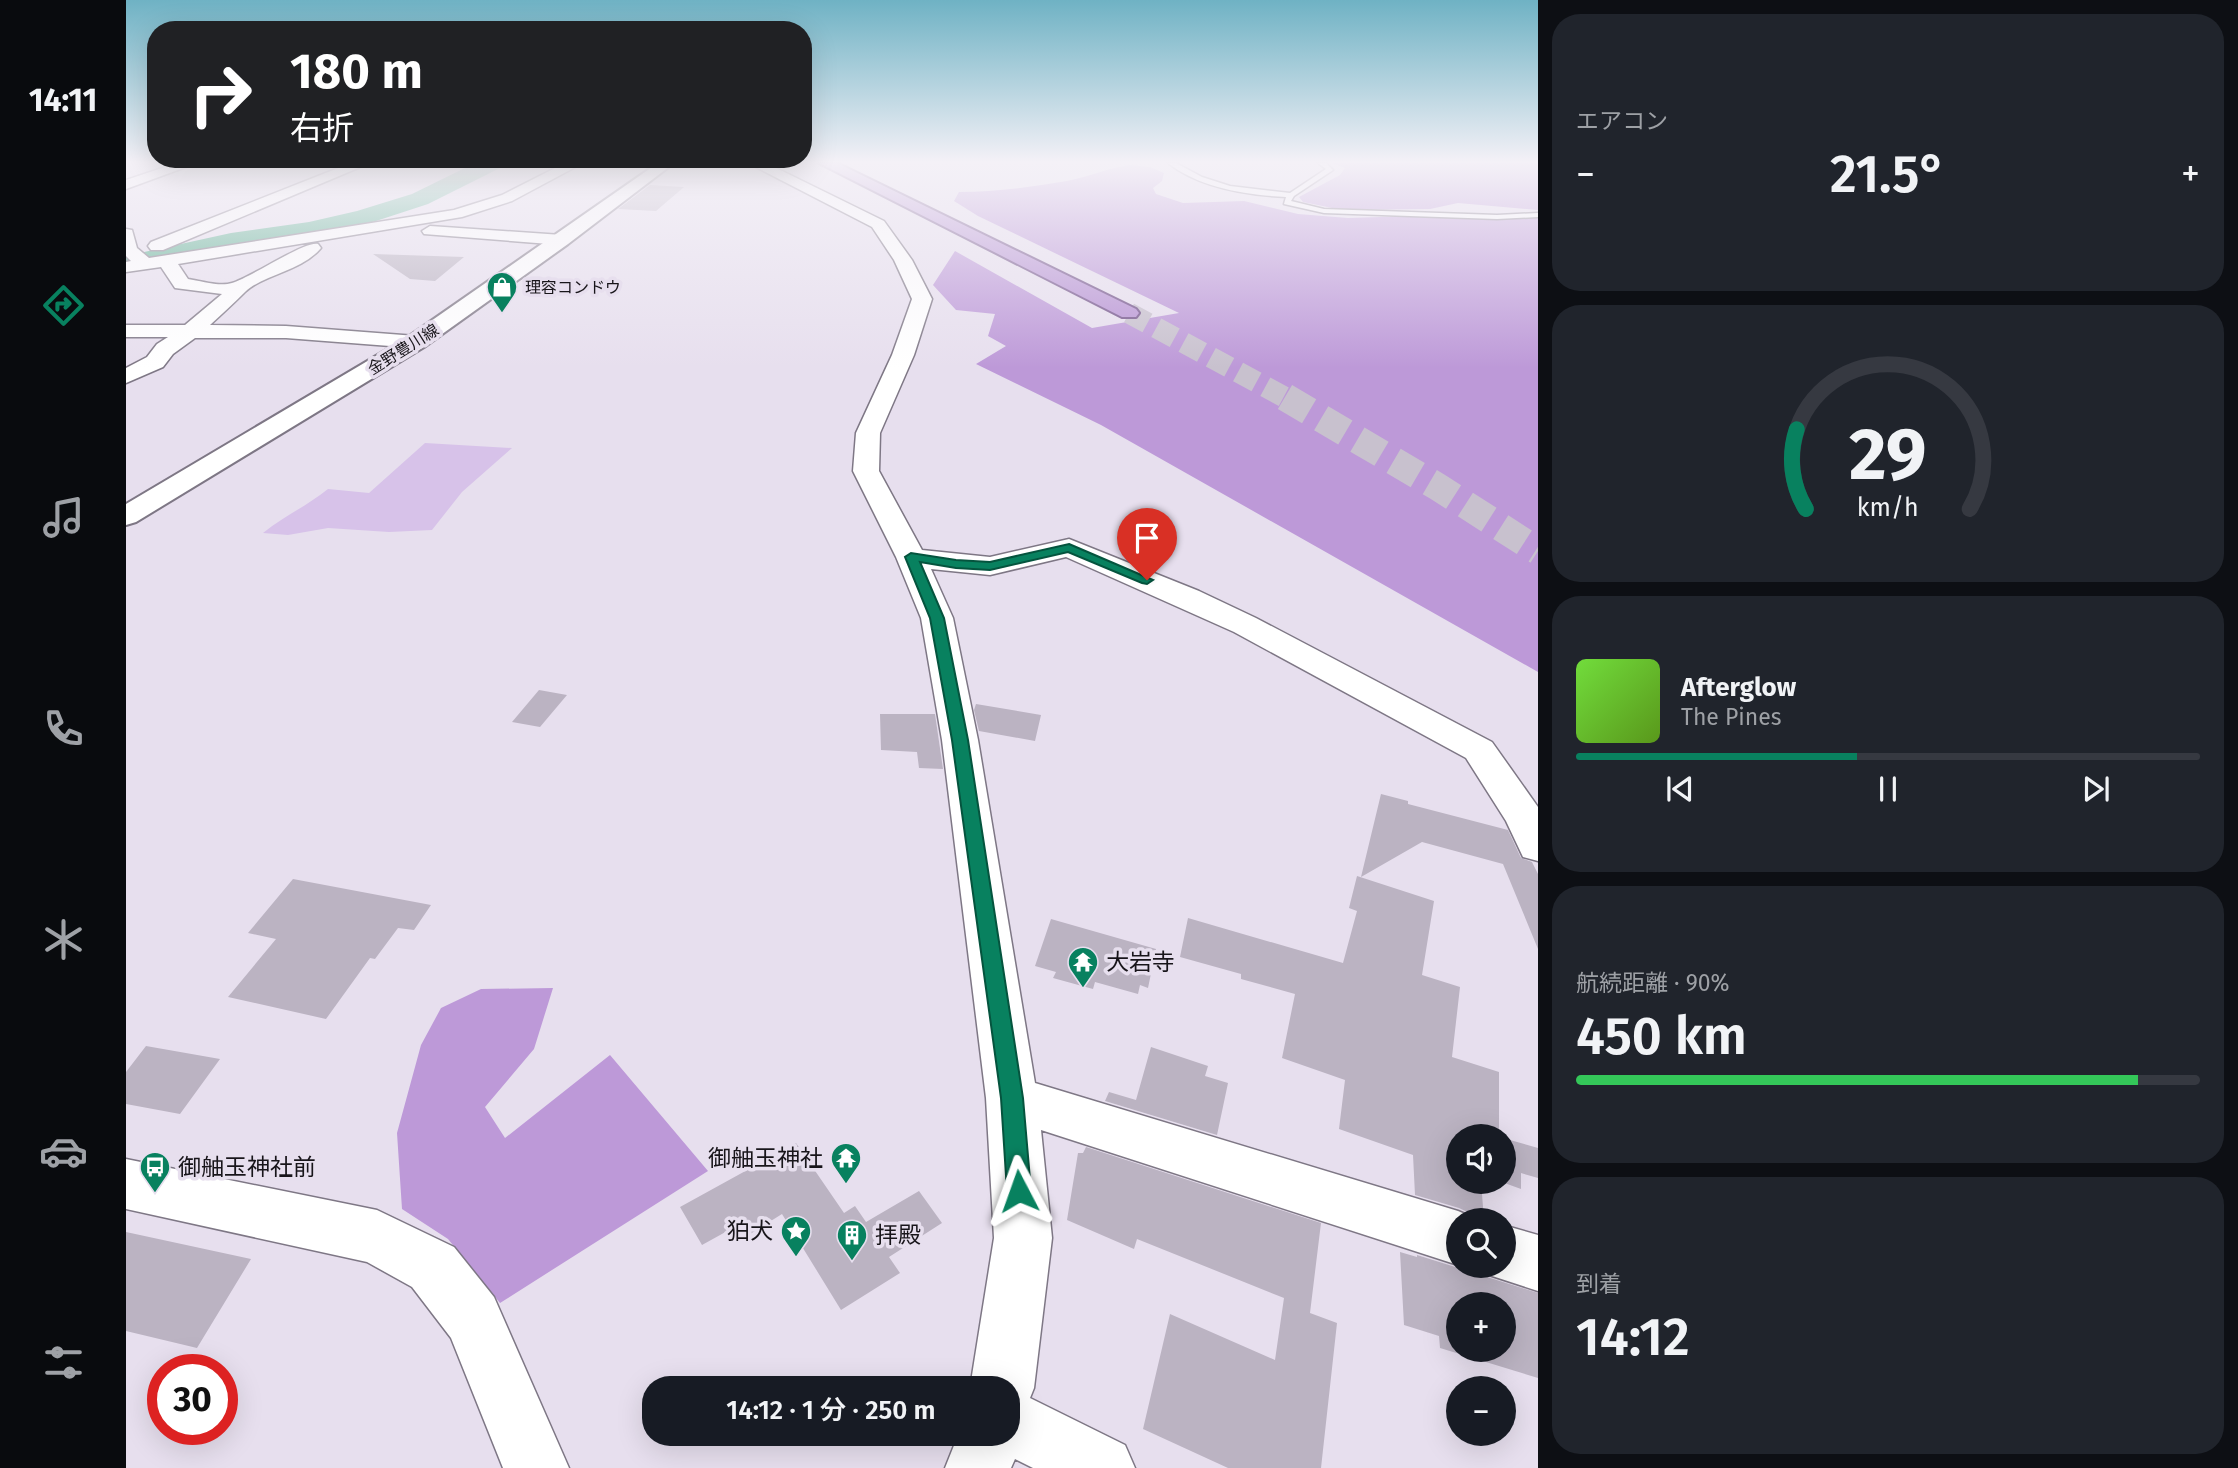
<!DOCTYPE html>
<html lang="ja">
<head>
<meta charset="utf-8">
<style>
  :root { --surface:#171b24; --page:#20242c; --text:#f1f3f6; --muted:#9ea1a6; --line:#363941; --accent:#08815f }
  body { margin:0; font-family:"Fira Sans","Noto Sans JP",sans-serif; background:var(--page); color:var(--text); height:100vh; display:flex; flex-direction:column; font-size:26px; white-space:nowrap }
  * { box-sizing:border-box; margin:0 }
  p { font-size:23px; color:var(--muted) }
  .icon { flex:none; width:38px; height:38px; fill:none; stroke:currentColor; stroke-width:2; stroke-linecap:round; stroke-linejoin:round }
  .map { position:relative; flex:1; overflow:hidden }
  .drawer { display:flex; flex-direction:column; gap:14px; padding:14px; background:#0d0f14; width:700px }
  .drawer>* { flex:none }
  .hud { position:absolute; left:21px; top:21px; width:665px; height:147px; border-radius:28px; box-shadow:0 7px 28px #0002; background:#202124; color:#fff; overflow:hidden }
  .tools { position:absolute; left:1320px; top:1124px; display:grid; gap:14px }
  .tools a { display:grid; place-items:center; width:70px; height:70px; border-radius:50%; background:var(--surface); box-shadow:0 7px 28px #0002; font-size:35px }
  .speed { position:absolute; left:21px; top:1354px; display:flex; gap:14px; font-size:35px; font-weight:700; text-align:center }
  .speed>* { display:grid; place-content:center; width:91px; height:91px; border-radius:50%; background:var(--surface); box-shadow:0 7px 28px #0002; line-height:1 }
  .speed .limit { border:10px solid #d22; background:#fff; color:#111 }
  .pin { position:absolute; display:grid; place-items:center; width:60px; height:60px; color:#fff; margin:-72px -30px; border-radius:50% 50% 50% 0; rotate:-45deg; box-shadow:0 0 7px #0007 }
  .pin .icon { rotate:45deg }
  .me { position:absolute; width:77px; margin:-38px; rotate:356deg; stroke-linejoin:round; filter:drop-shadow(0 0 5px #0008) }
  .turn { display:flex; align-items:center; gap:24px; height:147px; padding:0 28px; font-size:32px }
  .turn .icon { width:91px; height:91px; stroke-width:2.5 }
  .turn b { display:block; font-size:49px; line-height:60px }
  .big { font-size:52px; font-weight:600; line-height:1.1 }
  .drawer .widget { flex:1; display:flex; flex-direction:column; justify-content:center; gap:10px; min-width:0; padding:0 24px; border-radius:28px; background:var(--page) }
  .drawer .dial { align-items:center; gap:0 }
  .dial svg { height:182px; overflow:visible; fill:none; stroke:var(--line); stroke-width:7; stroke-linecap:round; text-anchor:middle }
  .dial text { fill:var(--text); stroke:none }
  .song { display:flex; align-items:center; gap:21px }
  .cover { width:84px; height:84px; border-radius:10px; background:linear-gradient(135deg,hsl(100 70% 55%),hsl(90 70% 35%)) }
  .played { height:7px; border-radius:4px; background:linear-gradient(90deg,var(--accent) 45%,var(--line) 45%) }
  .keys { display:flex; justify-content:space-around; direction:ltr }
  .heat { display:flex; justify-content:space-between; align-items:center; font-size:38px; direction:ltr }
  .charge { height:10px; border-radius:5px; background:linear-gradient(90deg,#34c759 90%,var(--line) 0) }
  .trip { position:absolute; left:516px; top:1376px; width:378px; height:70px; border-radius:28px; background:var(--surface); box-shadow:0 7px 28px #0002; font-weight:600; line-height:70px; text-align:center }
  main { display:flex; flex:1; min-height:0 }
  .dock { display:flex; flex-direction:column; width:126px; justify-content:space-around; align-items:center; background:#090b0e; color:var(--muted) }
  .dock .icon { width:49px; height:49px }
  .dock .on { color:var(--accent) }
  .dock b { font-size:32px; color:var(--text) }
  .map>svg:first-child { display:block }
</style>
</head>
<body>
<main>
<nav class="dock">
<b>14:11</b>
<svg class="icon on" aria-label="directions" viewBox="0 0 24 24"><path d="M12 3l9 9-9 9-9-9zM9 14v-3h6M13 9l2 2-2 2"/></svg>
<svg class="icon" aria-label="music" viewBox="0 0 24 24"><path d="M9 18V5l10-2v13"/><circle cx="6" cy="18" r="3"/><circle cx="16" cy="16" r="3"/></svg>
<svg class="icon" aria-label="phone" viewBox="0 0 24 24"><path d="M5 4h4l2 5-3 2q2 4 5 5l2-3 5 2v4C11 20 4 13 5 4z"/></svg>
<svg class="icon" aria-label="climate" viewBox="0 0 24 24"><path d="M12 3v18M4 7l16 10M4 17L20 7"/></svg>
<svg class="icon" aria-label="car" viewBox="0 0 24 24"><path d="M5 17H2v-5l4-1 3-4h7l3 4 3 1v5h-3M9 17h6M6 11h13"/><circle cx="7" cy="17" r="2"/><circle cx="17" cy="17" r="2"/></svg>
<svg class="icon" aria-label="filters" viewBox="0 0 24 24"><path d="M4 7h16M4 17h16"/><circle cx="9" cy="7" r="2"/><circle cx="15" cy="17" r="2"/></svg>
</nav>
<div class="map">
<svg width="1412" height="1468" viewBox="0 0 1412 1468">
  <rect width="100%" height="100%" fill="#e7dfee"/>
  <path fill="#d7c2e9" d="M299 443 386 448 336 492 306 530 263 532 202 528 162 535 137 533C158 516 181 506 202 489L243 493Z"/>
  <path fill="#bd99d8" d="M1206 163H1412V210L1332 203 1304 209 1216 210 1177 202 1173 197 1214 175 1219 168Z
    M1004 165 1024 167 1038 173 1036 181 1027 188 1030 194 1057 203 1118 201 1172 214 1222 218 1286 216 1412 218V672L975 425 850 364 880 346 862 336 869 314 830 310 807 285 829 251 966 328 1053 313 852 216 828 201 833 192C869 192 906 187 941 181 962 177 982 168 1004 165Z
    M427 988 408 1049 359 1107 379 1138 484 1055 582 1171 374 1303 322 1239 276 1209 271 1133 295 1045 315 1008 355 989Z"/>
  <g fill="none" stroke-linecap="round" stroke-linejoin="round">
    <path fill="#5aaf8f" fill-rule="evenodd" d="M349 163H377L374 168 302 204 247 222 183 238 105 249 0 272V256L105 233 183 222 231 211 286 194Z"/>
  </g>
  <path fill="#bbb3c2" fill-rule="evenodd" d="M524 185 558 187 530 211 492 209Z
    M247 254 338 257 309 281 284 279Z
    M413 690 441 695 414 727 386 722Z
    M850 704 915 715 909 741 853 731 848 710Z
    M754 714H809L817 769 793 768 791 752 755 750Z
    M1255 794 1282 801V804L1382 830 1395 858 1406 862 1412 874V949L1377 864 1296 842 1235 877Z
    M1231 876 1308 901 1296 975 1334 987 1326 1057 1373 1072V1136H1332V1181H1355L1358 1220 1333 1208 1289 1195 1287 1155 1213 1129 1219 1080 1156 1058 1169 994 1115 979V974L1054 957 1062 918 1217 963 1231 911 1223 908Z
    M167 879 305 905 288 930 272 928 249 959 244 958 200 1019 102 997 150 939 122 933Z
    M925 919 1030 949 1022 988 1014 985 1012 994 969 982 967 989 927 978 930 972 909 966Z
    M20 1046 94 1059 54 1114 0 1104V1072Z
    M1025 1047 1082 1066 1079 1076 1102 1083 1091 1135 979 1101 983 1092 1010 1100Z
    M1377 1138 1412 1148V1178L1395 1173V1189L1373 1181H1377Z
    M670 1143 718 1213 729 1206 740 1222 793 1191 816 1223 763 1257 774 1273 715 1310 656 1214 621 1236 614 1224 576 1245 554 1207Z
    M960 1147 1195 1223 1184 1313 1211 1323 1195 1468H1102L1017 1429 1044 1314 1149 1360 1158 1298 1011 1239 1008 1249 941 1220 952 1153H957Z
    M0 1232 125 1259 71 1348 0 1331Z
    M1274 1252 1291 1257V1255L1412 1293V1378L1314 1348 1313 1336 1278 1325ZM1332 1304H1377V1349H1332Z"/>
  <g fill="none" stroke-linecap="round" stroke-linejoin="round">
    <path stroke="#c8c1ce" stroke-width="21" stroke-dasharray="21 10" stroke-linecap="butt" d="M1003 313 1162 399"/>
    <path stroke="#c8c1ce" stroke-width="28" stroke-dasharray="28 14" stroke-linecap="butt" d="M1159 397 1312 487 1412 551"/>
    <g stroke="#7e7785" stroke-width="3">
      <path id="service" d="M1042 163H1050L1076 177 1104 186 1164 193 1200 169 1192 163H1200L1207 170 1168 196 1165 201 1198 209 1371 215 1412 213V217L1371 219 1198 213 1158 204 1160 197C1120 195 1074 188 1042 163Z"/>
    </g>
    <g stroke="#7e7785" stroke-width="3">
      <path id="minor" d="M51 163H71L0 189V180Z
        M225 163H244L37 250H25L22 246 25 242Z
        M439 163H457L386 201 336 217 52 264 62 279C75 281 94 287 106 283 126 277 178 241 192 244L195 248C176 271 136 275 119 292 108 303 96 314 84 325L160 326 290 336 297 338 300 342 297 346 290 348 160 338H69L47 354 37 367 0 383V368L21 357 31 344 42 337H0V325H59L96 294 49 288 35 267 0 272V262L5 261 0 256V229L6 230 11 248 23 258 328 210 376 195Z
        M622 163H640L758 221 786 260 806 299 788 355 754 433 753 471 796 550 864 557 943 539 1073 591 1130 618 1366 742 1412 807V861L1397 857 1380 821 1340 758 1108 632 940 557 864 575 805 569 827 618 852 740 909 1083 1332 1211 1353 1220H1332V1265L915 1130 926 1238 908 1388 904 1398 999 1445 1009 1468H907L889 1459 885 1468H819L833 1433H882V1388H844L868 1238 860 1098 816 740 795 618 770 557 727 471 730 433 766 355 786 299 768 260 746 227Z
        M304 226 436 235 444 240 436 245 298 234 296 231Z
        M0 1159 251 1210 328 1247 368 1297 443 1468H377L325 1338 286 1287 241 1262 0 1209Z
        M1377 1225 1412 1235V1291L1357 1273 1353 1265H1377Z"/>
    </g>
    <g stroke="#7e7785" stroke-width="4">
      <path id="secondary" d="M532 163H548L442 244 298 347 10 522 0 525V504L282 337Z"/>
    </g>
    <g stroke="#75568c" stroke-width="4">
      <path id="trunk" d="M693 163H711L1010 309 1013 313 1010 317H996Z"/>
    </g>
    <use href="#service" fill="#fff" fill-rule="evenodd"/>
    <use href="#minor" fill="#fff" fill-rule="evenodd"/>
    <use href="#secondary" fill="#fff" fill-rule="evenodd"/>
    <use href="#trunk" fill="#b894d4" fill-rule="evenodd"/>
  </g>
  <linearGradient id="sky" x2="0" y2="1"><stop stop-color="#6fb2c4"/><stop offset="0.44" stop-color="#f4f1f7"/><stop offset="1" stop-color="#f4f1f7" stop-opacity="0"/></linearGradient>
  <rect width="1412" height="368" fill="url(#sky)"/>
  <path fill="#08815f" stroke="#05543e" stroke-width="2" d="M943 544 1027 580 1021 584 1016 583 942 552 864 570 830 568 794 562 818 618 842 740 897 1098 905 1191 901 1199 893 1202 885 1199 881 1191 875 1098 826 740 804 618 779 557 785 553 830 560 864 562Z"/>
  <defs>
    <g id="shop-pin" transform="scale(1.575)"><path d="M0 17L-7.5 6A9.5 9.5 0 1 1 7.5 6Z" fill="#08815f" stroke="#e7dfee"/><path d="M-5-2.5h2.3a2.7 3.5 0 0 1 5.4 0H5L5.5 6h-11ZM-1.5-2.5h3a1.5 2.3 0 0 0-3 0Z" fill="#fff"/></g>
    <g id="temple-pin" transform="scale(1.575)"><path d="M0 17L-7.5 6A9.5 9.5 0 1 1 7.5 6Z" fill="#08815f" stroke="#e7dfee"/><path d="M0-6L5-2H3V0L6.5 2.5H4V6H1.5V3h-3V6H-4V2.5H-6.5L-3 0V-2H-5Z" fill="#fff"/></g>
    <g id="bus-pin" transform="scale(1.575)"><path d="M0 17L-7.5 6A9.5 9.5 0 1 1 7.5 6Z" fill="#08815f" stroke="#e7dfee"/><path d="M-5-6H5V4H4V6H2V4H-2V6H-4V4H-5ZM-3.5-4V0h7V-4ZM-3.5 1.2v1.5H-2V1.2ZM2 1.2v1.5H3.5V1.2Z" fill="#fff"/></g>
    <g id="sight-pin" transform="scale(1.575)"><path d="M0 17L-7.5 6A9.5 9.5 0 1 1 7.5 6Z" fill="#08815f" stroke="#e7dfee"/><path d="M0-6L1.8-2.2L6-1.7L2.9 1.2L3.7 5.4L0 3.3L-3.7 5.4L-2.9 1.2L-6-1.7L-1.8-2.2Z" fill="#fff"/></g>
    <g id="building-pin" transform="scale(1.575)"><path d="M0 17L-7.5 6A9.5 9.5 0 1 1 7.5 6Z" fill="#08815f" stroke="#e7dfee"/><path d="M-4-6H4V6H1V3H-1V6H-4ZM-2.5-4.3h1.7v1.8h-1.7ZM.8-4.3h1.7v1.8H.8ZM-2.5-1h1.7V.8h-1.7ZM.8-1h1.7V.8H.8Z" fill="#fff"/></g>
  </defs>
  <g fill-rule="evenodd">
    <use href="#shop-pin" x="376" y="287"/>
    <use href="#temple-pin" x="957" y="962"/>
    <use href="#temple-pin" x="720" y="1158"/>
    <use href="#bus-pin" x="29" y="1167"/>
    <use href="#sight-pin" x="670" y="1231"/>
    <use href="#building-pin" x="726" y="1235"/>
  </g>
  <g text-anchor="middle" stroke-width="7" stroke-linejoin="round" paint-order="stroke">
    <g font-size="16" fill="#18151a" stroke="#e7dfee" text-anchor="start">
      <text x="399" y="293">理容コンドウ</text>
    </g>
    <g font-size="16" fill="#18151a" stroke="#e7dfee">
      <text transform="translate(277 349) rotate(-32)" y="6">金野豊川線</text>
    </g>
    <g font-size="23" fill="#18151a" stroke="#e7dfee" text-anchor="start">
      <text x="980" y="970">大岩寺</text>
      <text x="697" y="1166" text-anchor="end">御舳玉神社</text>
      <text x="52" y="1175">御舳玉神社前</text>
      <text x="647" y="1239" text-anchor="end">狛犬</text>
      <text x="749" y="1243">拝殿</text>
    </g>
  </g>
</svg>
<div class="tools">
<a><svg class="icon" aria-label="sound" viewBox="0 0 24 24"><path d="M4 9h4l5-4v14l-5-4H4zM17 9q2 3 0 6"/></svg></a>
<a><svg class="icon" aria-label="search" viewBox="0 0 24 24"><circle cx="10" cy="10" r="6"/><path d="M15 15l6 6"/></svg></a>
<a>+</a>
<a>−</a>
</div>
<div class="speed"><div class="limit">30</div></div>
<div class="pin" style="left:1021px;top:580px;background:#d93025"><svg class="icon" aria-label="arrive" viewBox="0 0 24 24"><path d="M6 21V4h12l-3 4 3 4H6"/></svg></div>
<svg class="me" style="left:893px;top:1191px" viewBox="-20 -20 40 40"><path d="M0-17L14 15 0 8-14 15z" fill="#08815f" stroke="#fff" stroke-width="4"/></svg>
<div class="trip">14:12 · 1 分 · 250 m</div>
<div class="hud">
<div class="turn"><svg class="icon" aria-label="right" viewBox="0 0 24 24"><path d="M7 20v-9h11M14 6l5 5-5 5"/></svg><div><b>180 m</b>右折</div></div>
</div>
</div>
<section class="drawer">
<div class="widget"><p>エアコン</p>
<div class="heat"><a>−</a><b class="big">21.5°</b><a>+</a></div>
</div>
<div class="widget dial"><svg viewBox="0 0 100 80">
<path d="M14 69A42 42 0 1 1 86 69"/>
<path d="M14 69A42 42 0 0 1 10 34" stroke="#08815f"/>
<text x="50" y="56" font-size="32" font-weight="700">29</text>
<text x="50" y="72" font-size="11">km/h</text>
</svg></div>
<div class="widget">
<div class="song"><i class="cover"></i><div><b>Afterglow</b><p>The Pines</p></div></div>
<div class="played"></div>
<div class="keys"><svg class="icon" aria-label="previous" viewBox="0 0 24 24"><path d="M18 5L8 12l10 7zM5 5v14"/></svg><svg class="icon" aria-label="pause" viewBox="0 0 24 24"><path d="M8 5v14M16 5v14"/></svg><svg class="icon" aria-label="next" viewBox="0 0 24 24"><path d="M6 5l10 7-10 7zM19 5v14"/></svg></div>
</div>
<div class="widget"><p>航続距離 · 90%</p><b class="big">450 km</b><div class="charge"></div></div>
<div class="widget"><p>到着</p><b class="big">14:12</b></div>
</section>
</main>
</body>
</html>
